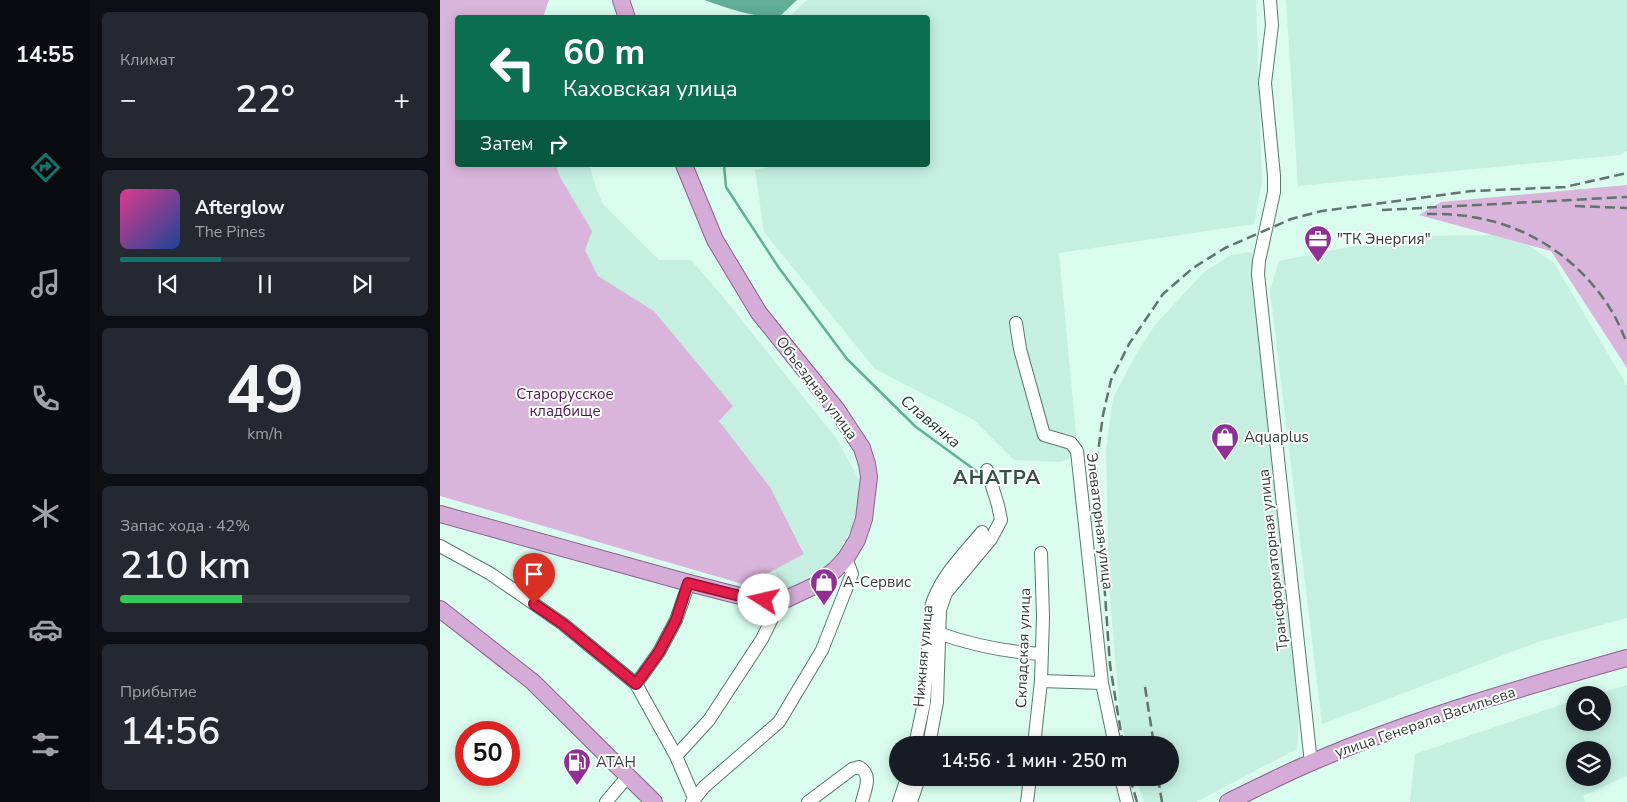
<!DOCTYPE html>
<html lang="ru">
<head>
<meta charset="utf-8">
<style>
  :root { --surface:#171b24; --page:#242831; --text:#f1f3f6; --muted:#9ea1a6; --line:#363941; --accent:#0f766e }
  body { margin:0; font-family:"Nunito Sans",sans-serif; background:var(--page); color:var(--text); height:100vh; display:flex; flex-direction:column; font-size:19px; white-space:nowrap }
  * { box-sizing:border-box; margin:0 }
  p { font-size:16px; color:var(--muted) }
  .icon { flex:none; width:28px; height:28px; fill:none; stroke:currentColor; stroke-width:2; stroke-linecap:round; stroke-linejoin:round }
  .map { position:relative; flex:1; overflow:hidden }
  .details { display:flex; flex-direction:column; gap:12px; padding:12px; background:#0d0f14; width:350px }
  .details>* { flex:none }
  .guide { position:absolute; left:15px; top:15px; width:475px; height:152px; border-radius:5px; box-shadow:0 2px 12px #0003; background:#0b6e4f; color:#fff; overflow:hidden }
  .buttons { position:absolute; left:1126px; top:686px; display:grid; gap:10px }
  .buttons a { display:grid; place-items:center; width:45px; height:45px; border-radius:50%; background:var(--surface); box-shadow:0 2px 12px #0003; font-size:25px }
  .speed { position:absolute; left:15px; top:721px; display:flex; gap:10px; font-size:25px; font-weight:700; text-align:center }
  .speed>* { display:grid; place-content:center; width:65px; height:65px; border-radius:50%; background:var(--surface); box-shadow:0 2px 12px #0003; line-height:1 }
  .speed .limit { border:8px solid #d22; background:#fff; color:#111 }
  .pin { position:absolute; display:grid; place-items:center; width:42px; height:42px; color:#fff; margin:-51px -21px; border-radius:50% 50% 50% 0; rotate:-45deg; box-shadow:0 0 5px #0007 }
  .pin .icon { rotate:45deg }
  .me { position:absolute; width:55px; margin:-28px; rotate:280deg; stroke-linejoin:round; filter:drop-shadow(0 0 4px #0008) }
  .turn { display:flex; align-items:center; gap:18px; height:105px; padding:0 25px; font-size:22px }
  .turn .icon { width:65px; height:65px; stroke-width:2.5 }
  .turn b { display:block; font-size:35px; line-height:42px }
  .then { display:flex; align-items:center; height:48px; padding:0 25px; background:#0003; gap:10px; font-size:19px }
  .big { font-size:38px; font-weight:600; line-height:1.1 }
  .details .tile { flex:1; display:flex; flex-direction:column; justify-content:center; gap:8px; min-width:0; padding:0 18px; border-radius:8px; background:var(--page) }
  .details .dial { align-items:center; gap:0 }
  .dial b { font-size:65px; line-height:1 }
  .song { display:flex; align-items:center; gap:15px }
  .cover { width:60px; height:60px; border-radius:8px; background:linear-gradient(135deg,hsl(330 70% 55%),hsl(220 70% 35%)) }
  .played { height:5px; border-radius:2px; background:linear-gradient(90deg,var(--accent) 35%,var(--line) 35%) }
  .keys { display:flex; justify-content:space-around; direction:ltr }
  .heat { display:flex; justify-content:space-between; align-items:center; font-size:28px; direction:ltr }
  .charge { height:8px; border-radius:4px; background:linear-gradient(90deg,#34c759 42%,var(--line) 0) }
  .trip { position:absolute; left:449px; top:736px; width:290px; height:50px; border-radius:25px; background:var(--surface); box-shadow:0 2px 12px #0003; font-weight:600; line-height:50px; text-align:center }
  main { display:flex; flex:1; min-height:0 }
  .menu { display:flex; flex-direction:column; width:90px; justify-content:space-around; align-items:center; background:#090b0e; color:var(--muted) }
  .menu .icon { width:35px; height:35px }
  .menu .selected { color:var(--accent) }
  .menu b { font-size:22px; color:var(--text) }
  .map>svg:first-child { display:block }
</style>
</head>
<body>
<main>
<nav class="menu">
<b>14:55</b>
<svg class="icon selected" aria-label="directions" viewBox="0 0 24 24"><path d="M12 3l9 9-9 9-9-9zM9 14v-3h6M13 9l2 2-2 2"/></svg>
<svg class="icon" aria-label="music" viewBox="0 0 24 24"><path d="M9 18V5l10-2v13"/><circle cx="6" cy="18" r="3"/><circle cx="16" cy="16" r="3"/></svg>
<svg class="icon" aria-label="phone" viewBox="0 0 24 24"><path d="M5 4h4l2 5-3 2q2 4 5 5l2-3 5 2v4C11 20 4 13 5 4z"/></svg>
<svg class="icon" aria-label="climate" viewBox="0 0 24 24"><path d="M12 3v18M4 7l16 10M4 17L20 7"/></svg>
<svg class="icon" aria-label="car" viewBox="0 0 24 24"><path d="M5 17H2v-5l4-1 3-4h7l3 4 3 1v5h-3M9 17h6M6 11h13"/><circle cx="7" cy="17" r="2"/><circle cx="17" cy="17" r="2"/></svg>
<svg class="icon" aria-label="filters" viewBox="0 0 24 24"><path d="M4 7h16M4 17h16"/><circle cx="9" cy="7" r="2"/><circle cx="15" cy="17" r="2"/></svg>
</nav>
<section class="details">
<div class="tile"><p>Климат</p>
<div class="heat"><a>−</a><b class="big">22°</b><a>+</a></div>
</div>
<div class="tile">
<div class="song"><i class="cover"></i><div><b>Afterglow</b><p>The Pines</p></div></div>
<div class="played"></div>
<div class="keys"><svg class="icon" aria-label="previous" viewBox="0 0 24 24"><path d="M18 5L8 12l10 7zM5 5v14"/></svg><svg class="icon" aria-label="pause" viewBox="0 0 24 24"><path d="M8 5v14M16 5v14"/></svg><svg class="icon" aria-label="next" viewBox="0 0 24 24"><path d="M6 5l10 7-10 7zM19 5v14"/></svg></div>
</div>
<div class="tile dial"><b>49</b><p>km/h</p></div>
<div class="tile"><p>Запас хода · 42%</p><b class="big">210 km</b><div class="charge"></div></div>
<div class="tile"><p>Прибытие</p><b class="big">14:56</b></div>
</section>
<div class="map">
<svg width="1187" height="802" viewBox="0 0 1187 802">
  <rect width="100%" height="100%" fill="#d9fcef"/>
  <path fill="#c5efe1" fill-rule="evenodd" d="M367 0H816L822 182 814 224 619 253 638 455 621 462 574 460 534 420 435 369 324 232 315 170 338 165H488V18L354 17 352 14Z
    M846 0H1187V151L1180 155 858 186Z
    M116 165H149L157 191 163 204 219 260H251L284 298 396 438 422 485 412 528 393 561 354 586 344 589 334 569 364 553 330 487 279 421 293 406 214 311 158 276 145 250Z
    M1073 235 1114 263 1187 386V618L1098 642 882 724 830 290 839 261 965 236Z
    M812 252 851 629 859 720 857 749 756 802H704L695 778H730V745H687L680 718 669 584 666 450 673 398 695 356 715 325 764 272 791 255Z
    M1187 685V776L1143 796 1145 802H970L975 754 1135 700V722H1162V695H1152ZM1135 750H1162V778H1135Z"/>
  <path fill="#dab5db" d="M0 0H109L103 17 18 18V165H116L120 177 152 231 145 250 158 276 214 311 293 406 279 421 330 487 364 554 306 585 0 496Z
    M1187 185V368L1111 251 979 215 1001 202Z"/>
  <path fill="#62ae96" d="M264 0H357L339 17C313 18 288 8 264 0Z"/>
  <g fill="none" stroke-linecap="round" stroke-linejoin="round">
    <path stroke="#62ae96" stroke-width="2.5" d="M284 165 286 187 339 268 407 359 476 427 539 473 546 484
      M486 725 490 708"/>
    <g stroke="#59786d" stroke-width="14">
      <path id="minor" d="M830 0 832 25 825 83 834 176V192L819 261 818 274 871 763
        M576 323 580 349 604 435 631 443 637 451 662 683 675 745
        M0 546 51 574 123 624 196 684 236 756 254 798
        M498 633C532 645 566 652 602 654
        M601 681 662 683
        M196 684 219 652 236 620 249 583
        M475 745 484 703 491 607C499 578 523 555 542 532
        M489 745 497 702 500 610 506 593 551 539 561 520 558 505 547 470
        M594 745 601 681 603 617 601 553
        M236 756 269 720 322 639 340 602
        M681 778 687 802
        M166 802 188 776
        M252 802 264 787 339 722 382 650 412 574 406 558
        M368 802 412 769 419 767C433 775 425 789 422 802
        M459 802 467 778
        M471 802 479 778
        M587 802 590 778"/>
    </g>
    <g stroke="#89628e" stroke-width="18">
      <path id="major" d="M181 0 187 18
        M0 514 249 583 308 598 340 602 374 586 395 570 406 558 417 540 424 519 429 477 427 464 422 448 397 410 319 313 275 240 244 165
        M0 609 93 682 214 802
        M788 802C815 789 842 775 870 763 972 719 1080 688 1187 658"/>
    </g>
    <use href="#minor" stroke="#fff" stroke-width="12"/>
    <use href="#major" stroke="#d5acd7" stroke-width="16"/>
    <path stroke="#60736c" stroke-width="2.5" stroke-dasharray="10 5" stroke-linecap="butt" d="M1135 206 1187 208
      M942 210 1187 197
      M987 214C1002 214 1017 214 1032 217 1092 226 1144 263 1174 315 1179 324 1183 334 1187 343
      M705 687 714 745
      M683 745 670 665 656 467 663 415 671 380 689 344 723 294 753 268 785 248 851 219 882 211 1032 191 1125 187 1187 173
      M690 778 697 802
      M718 778 722 802"/>
  </g>
  <g fill="none" stroke-linecap="round" stroke-linejoin="round">
    <g stroke="#92132f" stroke-width="12">
      <path id="route" d="M94 604 123 624 196 684 219 652 236 620 248 583 308 598 324 600"/>
    </g>
    <use href="#route" stroke="#e11d48" stroke-width="9"/>
  </g>
  <defs>
    <g id="office-pin" transform="scale(1.4375)"><path d="M0 17L-7.5 6A9.5 9.5 0 1 1 7.5 6Z" fill="#902f96" stroke="#fff"/><path d="M-6-3h4V-5.5h4V-3h4V5H-6ZM-1-4.5V-3h2v-1.5ZM-6 0V1H6V0Z" fill="#fff"/></g>
    <g id="shop-pin" transform="scale(1.4375)"><path d="M0 17L-7.5 6A9.5 9.5 0 1 1 7.5 6Z" fill="#902f96" stroke="#fff"/><path d="M-5-2.5h2.3a2.7 3.5 0 0 1 5.4 0H5L5.5 6h-11ZM-1.5-2.5h3a1.5 2.3 0 0 0-3 0Z" fill="#fff"/></g>
    <g id="fuel-pin" transform="scale(1.4375)"><path d="M0 17L-7.5 6A9.5 9.5 0 1 1 7.5 6Z" fill="#902f96" stroke="#fff"/><path d="M-5.5-6h7V0h2V4h1.3V-2.5L3-4.5l.8-.8L6-3V5H2.5V1h-1V6h-7ZM-4.2-4.7v3.2H.2V-4.7Z" fill="#fff"/></g>
  </defs>
  <g fill-rule="evenodd">
    <use href="#office-pin" x="878" y="239"/>
    <use href="#shop-pin" x="785" y="437"/>
    <use href="#shop-pin" x="384" y="582"/>
    <use href="#fuel-pin" x="137" y="762"/>
  </g>
  <g text-anchor="middle" stroke-width="4" stroke-linejoin="round" paint-order="stroke">
    <g font-size="15" fill="#313e39" stroke="#fff" text-anchor="start">
      <text x="897" y="244">"ТК Энергия"</text>
      <text x="804" y="442">Aquaplus</text>
      <text x="403" y="587">А-Сервис</text>
      <text x="156" y="767">АТАН</text>
    </g>
    <g font-size="15" fill="#313e39" stroke="#fff">
      <text transform="translate(377 388) rotate(53)" y="5">Объездная улица</text>
      <text transform="translate(660 521) rotate(83)" y="5">Элеваторная улица</text>
      <text transform="translate(833 560) rotate(-96)" y="5">Трансформаторная улица</text>
      <text transform="translate(583 648) rotate(-88)" y="5">Складская улица</text>
      <text transform="translate(483 656) rotate(-85)" y="5">Нижняя улица</text>
      <text transform="translate(985 722) rotate(-19)" y="5">улица Генерала Васильева</text>
    </g>
    <g font-size="15" fill="#4e1751" stroke="#fff">
      <text x="125" y="399">Старорусское<tspan x="125" dy="17">кладбище</tspan></text>
    </g>
    <g font-size="16" font-style="italic" fill="#163a2f" stroke="#fff">
      <text transform="translate(491 421) rotate(40)" y="6">Славянка</text>
    </g>
    <g font-size="20" font-weight="bold" letter-spacing="1" fill="#335147" stroke="#fff">
      <text x="557" y="484">АНАТРА</text>
    </g>
  </g>
</svg>
<div class="buttons">
<a><svg class="icon" aria-label="search" viewBox="0 0 24 24"><circle cx="10" cy="10" r="6"/><path d="M15 15l6 6"/></svg></a>
<a><svg class="icon" aria-label="layers" viewBox="0 0 24 24"><path d="M12 4l9 5-9 5-9-5zM3 14l9 5 9-5"/></svg></a>
</div>
<div class="speed"><div class="limit">50</div></div>
<div class="pin" style="left:94px;top:604px;background:#d93025"><svg class="icon" aria-label="arrive" viewBox="0 0 24 24"><path d="M6 21V4h12l-3 4 3 4H6"/></svg></div>
<svg class="me" style="left:324px;top:600px" viewBox="-20 -20 40 40"><circle r="19" fill="#fff"/><path d="M0-13L10 11 0 6-10 11z" fill="#e11d48"/></svg>
<div class="trip">14:56 · 1 мин · 250 m</div>
<div class="guide">
<div class="turn"><svg class="icon" aria-label="left" viewBox="0 0 24 24"><path d="M17 20v-9H6M10 6l-5 5 5 5"/></svg><div><b>60 m</b>Каховская улица</div></div>
<div class="then">Затем<svg class="icon" aria-label="right" viewBox="0 0 24 24"><path d="M7 20v-9h11M14 6l5 5-5 5"/></svg></div>
</div>
</div>
</main>
</body>
</html>
